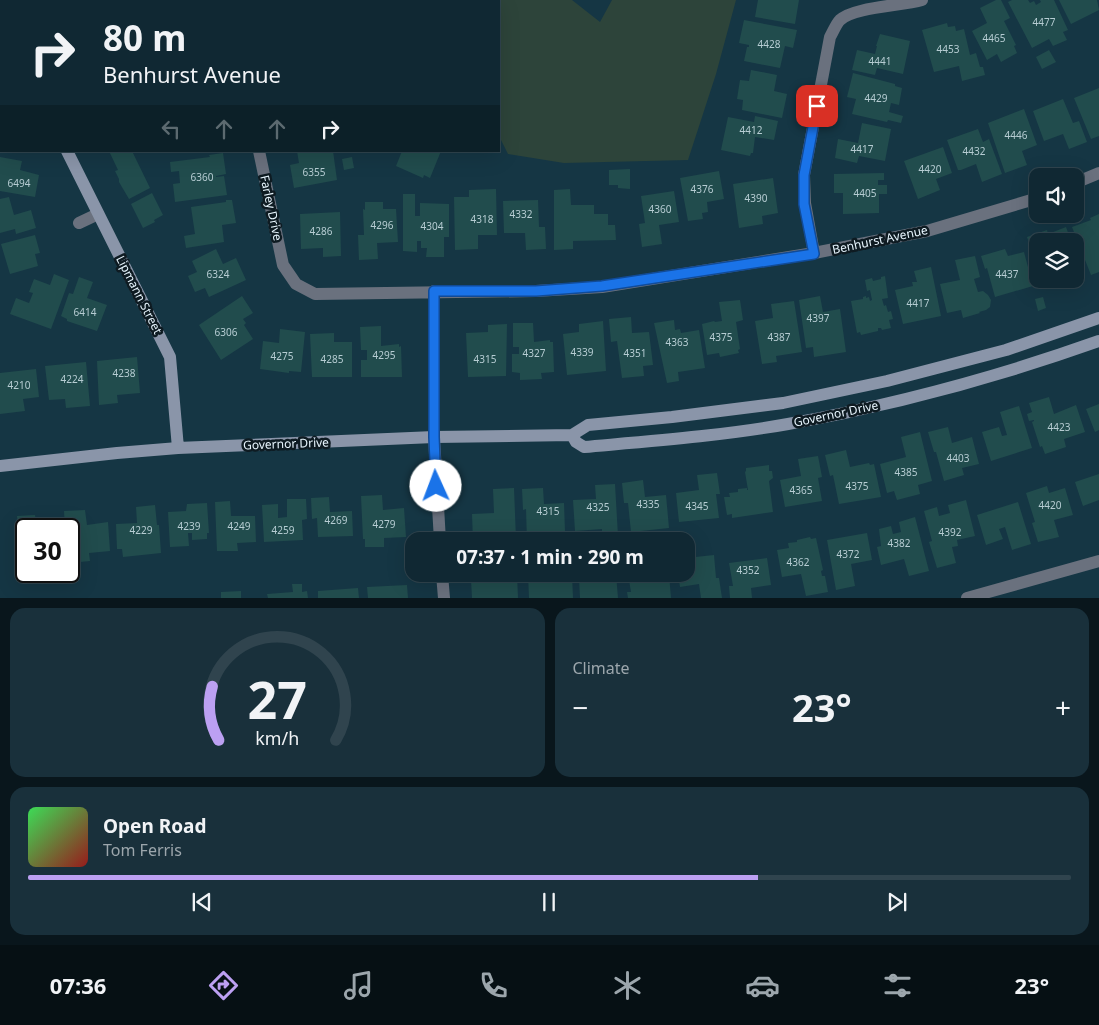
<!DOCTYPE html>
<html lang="en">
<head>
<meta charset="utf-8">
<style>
  :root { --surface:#102833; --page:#19303b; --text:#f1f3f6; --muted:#9ca6ac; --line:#30444e; --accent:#bca0f2 }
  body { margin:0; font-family:"Noto Sans",sans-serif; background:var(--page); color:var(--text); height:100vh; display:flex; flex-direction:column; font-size:19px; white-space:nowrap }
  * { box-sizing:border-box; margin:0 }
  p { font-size:16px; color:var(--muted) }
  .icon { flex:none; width:28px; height:28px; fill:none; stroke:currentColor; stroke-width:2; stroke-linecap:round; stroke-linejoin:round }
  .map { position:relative; height:598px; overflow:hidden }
  .details { display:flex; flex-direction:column; gap:10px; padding:10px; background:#09161c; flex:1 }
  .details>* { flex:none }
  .banner { position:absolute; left:0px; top:0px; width:500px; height:152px; box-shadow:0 5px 20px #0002,0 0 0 1px var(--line); background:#102833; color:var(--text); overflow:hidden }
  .buttons { position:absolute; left:1029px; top:168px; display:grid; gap:10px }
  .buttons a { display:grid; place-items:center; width:55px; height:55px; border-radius:10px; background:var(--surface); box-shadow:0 5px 20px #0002,0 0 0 1px var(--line); font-size:25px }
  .speed { position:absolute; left:15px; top:518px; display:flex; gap:10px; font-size:25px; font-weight:700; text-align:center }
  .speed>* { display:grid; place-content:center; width:65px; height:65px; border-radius:50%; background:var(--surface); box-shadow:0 5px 20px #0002,0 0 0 1px var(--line); line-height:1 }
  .speed .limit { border:2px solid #111; border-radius:8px; background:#fff; color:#111 }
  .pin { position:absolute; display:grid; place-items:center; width:42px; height:42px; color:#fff; margin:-21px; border-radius:10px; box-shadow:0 2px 8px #0006 }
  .me { position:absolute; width:55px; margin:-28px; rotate:358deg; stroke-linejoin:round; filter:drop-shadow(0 0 4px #0008) }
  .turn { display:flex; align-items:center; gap:18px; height:105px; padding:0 20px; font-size:22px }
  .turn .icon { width:65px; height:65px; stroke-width:2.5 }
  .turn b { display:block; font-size:35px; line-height:42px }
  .lanes { display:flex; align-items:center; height:48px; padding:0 20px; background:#0003; justify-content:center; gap:25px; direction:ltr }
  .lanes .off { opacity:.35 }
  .big { font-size:38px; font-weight:700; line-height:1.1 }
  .details .tile { flex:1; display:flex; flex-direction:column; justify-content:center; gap:8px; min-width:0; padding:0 18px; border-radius:15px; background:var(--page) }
  .details .dial { align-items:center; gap:0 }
  .dial svg { height:130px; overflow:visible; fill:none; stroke:var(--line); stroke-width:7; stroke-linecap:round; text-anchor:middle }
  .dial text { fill:var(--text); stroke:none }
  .song { display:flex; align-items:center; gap:15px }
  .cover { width:60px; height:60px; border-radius:8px; background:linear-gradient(135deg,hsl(130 70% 55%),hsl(0 70% 35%)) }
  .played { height:5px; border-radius:2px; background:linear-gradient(90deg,var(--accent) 70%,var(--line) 70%) }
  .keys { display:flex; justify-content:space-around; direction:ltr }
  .heat { display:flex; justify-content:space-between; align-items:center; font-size:28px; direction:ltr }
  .details .tiles { flex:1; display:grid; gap:10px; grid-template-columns:1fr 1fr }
  .tile:last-child { grid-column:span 2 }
  .trip { position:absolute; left:405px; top:532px; width:290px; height:50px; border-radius:15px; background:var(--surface); box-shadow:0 5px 20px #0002,0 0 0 1px var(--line); font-weight:700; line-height:50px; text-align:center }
  .menu { display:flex; height:80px; justify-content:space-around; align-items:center; background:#061014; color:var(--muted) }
  .menu .icon { width:35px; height:35px }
  .menu .selected { color:var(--accent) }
  .menu b { font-size:22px; color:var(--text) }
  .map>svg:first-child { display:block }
</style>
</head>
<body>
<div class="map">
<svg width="1099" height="598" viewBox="0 0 1099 598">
  <rect width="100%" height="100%" fill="#153644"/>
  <path fill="#2d443a" d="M427 0H572L600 22 612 0H736L716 74 688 160 564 163 508 154 499 136V1Z"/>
  <path fill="#214c4d" d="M758 0H799L795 24 755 17Z
    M996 0H1001L1010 18 1004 21 1016 45 1014 46 1017 53 1001 62 997 54 987 60 972 31 987 23 980 8Z
    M1012 0H1028L1030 3 1034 1 1036 5 1041 2 1040 0H1054L1068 30 1063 32 1067 40 1053 46 1049 39 1032 48 1008 2Z
    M1059 0H1097L1099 10 1071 24Z
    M744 20 797 30 793 48 785 46 780 68 744 61 747 47H749V45L739 43Z
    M947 23 948 27 955 26 956 31 964 29 970 55 976 53 980 67H983L985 75 962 81 959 66 934 72 922 30Z
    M880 34 910 41 903 74 877 68 875 75 852 70 857 50 875 54 877 46H876Z
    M1049 50 1056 62 1042 69 1036 57Z
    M751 70 777 75 774 91 787 94 782 118 742 110 743 100 737 99 740 80 749 81Z
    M853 73 895 84V86L902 88 899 105 891 103 889 112 903 116 901 123 888 120 887 122 852 114 856 99 847 97Z
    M1099 88V136L1091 139 1074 98Z
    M1063 99 1073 123 1079 121 1087 142 1069 149 1063 134 1044 141 1033 111Z
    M1024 109 1037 145 1022 151 1027 165 1005 173 988 123Z
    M755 116 778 121 774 140 755 137 753 153H751L750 156 721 150 728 117 754 122Z
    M862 123 891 129 885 161 859 156 857 163 835 158 838 139 858 143Z
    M978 129 983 142 989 139 1002 174 982 182 976 164 961 170H958L947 140Z
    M943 147 952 173 936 179 940 190 918 199 904 161Z
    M109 151H132L150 188 129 199 119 182V179L115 171 118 170Z
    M297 151H333L337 180 294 188 290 165 299 163Z
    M402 151H441L430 178 424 175 423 178 396 166Z
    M223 153 226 174 216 176V177L224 176 227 195 175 202 173 184 180 183 179 171 171 172 170 162 210 157 209 155Z
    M0 157 22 161 20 170 39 175 35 197 0 191Z
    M352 157 354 168 344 170 342 159Z
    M630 169V189L618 188V185H609V170Z
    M719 171 724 199 707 202 708 212 702 213 703 219 688 221 680 178Z
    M884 173V180H878V185H887V194H879V213L843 214V193H834V174Z
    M773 178 778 213 762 216 763 224 739 228 733 184Z
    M496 189 497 235H478V249L455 250 454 197H469V190Z
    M570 189 571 205H594V214H608V225H615L616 240 573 241V249L554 250V190Z
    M674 191 679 222 659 225 662 244 642 247 639 224 645 223 641 196Z
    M152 193 163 215 154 220 155 222 143 228 131 204Z
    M403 194H415V216H420V203L449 204V237H444V257H426L427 248H421V241H417V252L403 251Z
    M9 197 14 215 31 210 36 228 16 234 15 229 0 233V199Z
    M226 200H232L236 223 222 225 224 242 186 248 184 236 195 234 191 207 226 202Z
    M538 200 539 227H545L546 249 526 250 525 233H504L503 201Z
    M365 202H383V209H396L398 242 377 243 378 259 359 260 358 235H364L363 209 365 210Z
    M340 212 341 256 323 257V248L301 249 300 214Z
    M1099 214V272L1091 275 1072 227 1091 220 1090 218Z
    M1066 227 1071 241H1038L1037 265 1027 237 1047 230 1048 234Z
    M35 235 40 253 35 254 38 266 10 274 1 244Z
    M216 249 223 264 236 258 246 280 209 297 205 288 195 292 188 276 197 272 192 261Z
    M1005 249 1008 256 1024 252 1033 286 995 297 987 268 985 269 981 256Z
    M1075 252 1084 275 1075 278Z
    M975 256 980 277 974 279 978 292 983 291 988 295 991 300 990 307 986 310 979 312 980 313 963 318 961 310 947 313 940 284 960 280 955 260Z
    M931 267 941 316 903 324 895 290 913 286 912 282H917L914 271Z
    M54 274 69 280 51 329 10 314 16 298 29 303 33 293 29 292 34 279 50 285Z
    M885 276 888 298 882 299 884 306 886 305 888 312 891 311 893 319 889 320 891 328 882 330 881 328H878V331L861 335 860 332 857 333 851 301 863 299V297L866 296V298L869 297 870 301 872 300 870 290 867 291 865 280 872 278 873 281 881 279V277Z
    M79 277 93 282 87 298 107 305 97 331 67 321V319L61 316 69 293 73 294Z
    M242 296 253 313 243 319 246 323 244 325 253 339 221 360 199 325Z
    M820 296 823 312 840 309 846 352 814 357 813 347 806 348 799 300Z
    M1043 297 1046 308 1038 311 1035 299Z
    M740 300 743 320 736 322 740 349 738 350 739 353 720 357 719 353 707 355 702 324 714 321 715 322 722 321 719 302Z
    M794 301 802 352 776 356 777 362 762 364 755 321 773 318 771 304Z
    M631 317 632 333 649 332 653 365 643 366 644 376 622 378 617 341 611 342 609 319Z
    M674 320 675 330 680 329 681 333 699 330 705 368 678 372 679 381 667 383 654 323Z
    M603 321 606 371 567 375 563 334 579 332V324Z
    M513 323H533L534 342 550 340V342H553L554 372 541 373 542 379 520 380V373L512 372V354H519V347H513Z
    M507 324 506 376 468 377 466 333 488 332V325Z
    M381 326V346L399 344V347L401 346 402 377H361V360H367V350H361L360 327Z
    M280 329 305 332 301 372 289 371V373L260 369 263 341 279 343Z
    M334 333V342H352V377H312L310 334Z
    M137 357 140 393 117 395 118 403 99 405 97 361Z
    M86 362 90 406 66 408 65 399 49 400 45 366Z
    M36 369 39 397 23 399 25 411 0 414V373Z
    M1049 397 1054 414 1076 405 1085 432 1064 439 1066 447 1045 454 1042 446 1040 447 1032 422 1034 421V420L1029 421 1027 414 1032 412 1029 403Z
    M1099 404V430L1095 432 1086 409Z
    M1019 406 1032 448 991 461 982 432 999 427 1002 436 1007 435 1000 412Z
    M948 427 952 443 972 437 979 464 962 468 964 475 944 481 936 452H934L928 432Z
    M920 432 932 481 918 485 920 494 897 500 894 491 887 493 880 464 906 457 901 437Z
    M846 450 850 467 869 463 870 465 874 464 881 497 839 504 833 475 830 476 825 455Z
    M818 456 822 477 818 478 822 501 785 507 780 480 801 476 798 459Z
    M769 465V471H772L773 478 769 481 773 512 732 518V514L727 515 724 497H730L729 493 738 492V489L747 488V490H748L745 472 746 471V468Z
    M717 473 720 494H716L719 518 679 522 676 493 699 490 697 475Z
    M1099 474V500L1083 506 1075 482Z
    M643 480 645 497 666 495 669 528 631 532 628 503H624L622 483Z
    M615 484 618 536 602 537V529L575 531 573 500 596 499 595 485Z
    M1047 486 1049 493 1065 488 1073 515 1054 520 1059 537 1038 542 1032 523 1035 522 1026 493Z
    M514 488 516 539 473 541 472 514 494 513 493 489Z
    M543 488 544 504 564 503 565 531 546 532V536L540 541H527L526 509 523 510 522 489Z
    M382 495 383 510 404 508 406 537 384 538V547H365V539H363L361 496Z
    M329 497 330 512 352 511 353 536 318 537 317 518 312 519 311 498Z
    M287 499H306L307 519 302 520 303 540 264 542 262 505 278 504V518L287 517Z
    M966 500 975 536 957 540 958 546 952 547 956 563 937 568 929 542 932 541 924 511 937 507 939 516 950 513 948 505Z
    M230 501 231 516H255L256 542 237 543 238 551H217L215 502Z
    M1018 502 1031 544 1012 550 1005 527 999 529 1003 539 986 545 977 515Z
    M207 503 209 533H207V539L192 540V533H188L189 546 170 547 168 512 186 511 187 504Z
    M155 505 157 525H159L161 553 123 557 122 549H117L116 524 137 523 136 507Z
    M85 510 87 525 108 522 110 551 89 553 90 561 70 563 69 529H65L64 511Z
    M35 515 37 529H26V548H25L24 535H19L17 516Z
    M915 517 929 571 909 576 904 559 881 565 877 547 881 546 879 529 891 526 893 534 901 532 899 522Z
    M867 533 872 560 851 564 855 586 836 590 827 540Z
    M810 537 811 539 816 538 823 570 821 571 822 576H825L828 592 806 596 801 574 782 577 777 550 789 548 788 543 797 542V540Z
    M714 555 716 578H719L722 598H701L699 584 680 587 678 574H686V558Z
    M767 558 771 585 751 588 752 598H730L729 586H733L729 563Z
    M498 574H517L518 598H472L471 580 498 578Z
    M528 574H572L573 598H529Z
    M600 574H616L618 598H580L579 578 600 576Z
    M628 574H669L671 598H628L627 592H631Z
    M292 584H302V592L307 591 308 598H268L267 594 293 592Z
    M407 585 408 598H368L367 587Z
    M358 588 359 598H318V591Z
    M241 591V598H221V592Z"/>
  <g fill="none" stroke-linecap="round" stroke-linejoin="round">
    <path stroke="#6a717e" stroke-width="12" d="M204 0V1
      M259 151 283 265 296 284 315 294 536 291 602 287 814 253 927 231 1038 198
      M1075 183 1099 173
      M79 223 98 214
      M814 253 805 203 804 175 830 37C833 32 836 24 840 20 854 7 901 6 922 0
      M434 291V437L440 541
      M442 574 444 598
      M967 598 1099 561"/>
    <path stroke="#8a95a9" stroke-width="12" d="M0 78 1 80
      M67 151 170 357 178 448
      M572 435 576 442 584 447C652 441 721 436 788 424 893 405 998 377 1099 341
      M0 466 117 453 178 448 434 437 572 435 588 425 672 417 783 403 887 381 1006 350 1099 318"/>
  </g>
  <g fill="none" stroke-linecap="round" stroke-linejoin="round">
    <g stroke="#114b97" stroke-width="12">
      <path id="route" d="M436 486 434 437V291H536L602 286 814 254 804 204V175L817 106"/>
    </g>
    <use href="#route" stroke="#1a73e8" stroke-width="9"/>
  </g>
  <g text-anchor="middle" stroke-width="5" stroke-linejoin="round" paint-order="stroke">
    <g font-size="10" fill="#b6ccd2">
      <text x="1044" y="26">4477</text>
      <text x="994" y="42">4465</text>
      <text x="769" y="48">4428</text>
      <text x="948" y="53">4453</text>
      <text x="880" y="65">4441</text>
      <text x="876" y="102">4429</text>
      <text x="751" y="134">4412</text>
      <text x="1016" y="139">4446</text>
      <text x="862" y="153">4417</text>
      <text x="974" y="155">4432</text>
      <text x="930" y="173">4420</text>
      <text x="314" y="176">6355</text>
      <text x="202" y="181">6360</text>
      <text x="19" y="187">6494</text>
      <text x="702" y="193">4376</text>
      <text x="865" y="197">4405</text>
      <text x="756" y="202">4390</text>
      <text x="660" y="213">4360</text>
      <text x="521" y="218">4332</text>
      <text x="482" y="223">4318</text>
      <text x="382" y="229">4296</text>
      <text x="432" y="230">4304</text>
      <text x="321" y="235">4286</text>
      <text x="218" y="278">6324</text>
      <text x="1007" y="278">4437</text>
      <text x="918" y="307">4417</text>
      <text x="85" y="316">6414</text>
      <text x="818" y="322">4397</text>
      <text x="226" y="336">6306</text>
      <text x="721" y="341">4375</text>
      <text x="779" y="341">4387</text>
      <text x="677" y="346">4363</text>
      <text x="582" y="356">4339</text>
      <text x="534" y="357">4327</text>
      <text x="635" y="357">4351</text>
      <text x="384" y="359">4295</text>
      <text x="282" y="360">4275</text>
      <text x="332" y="363">4285</text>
      <text x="485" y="363">4315</text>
      <text x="124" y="377">4238</text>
      <text x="72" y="383">4224</text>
      <text x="19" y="389">4210</text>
      <text x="1059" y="431">4423</text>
      <text x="958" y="462">4403</text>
      <text x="906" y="476">4385</text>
      <text x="857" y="490">4375</text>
      <text x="801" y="494">4365</text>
      <text x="648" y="508">4335</text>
      <text x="1050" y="509">4420</text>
      <text x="697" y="510">4345</text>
      <text x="598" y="511">4325</text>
      <text x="548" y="515">4315</text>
      <text x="336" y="524">4269</text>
      <text x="384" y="528">4279</text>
      <text x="189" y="530">4239</text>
      <text x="239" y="530">4249</text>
      <text x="141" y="534">4229</text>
      <text x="283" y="534">4259</text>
      <text x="950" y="536">4392</text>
      <text x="899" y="547">4382</text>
      <text x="848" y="558">4372</text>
      <text x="798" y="566">4362</text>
      <text x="748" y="574">4352</text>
    </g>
    <g font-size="12" fill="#e8f6fe" stroke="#0e1b22">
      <text transform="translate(271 208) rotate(78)" y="4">Farley Drive</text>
      <text transform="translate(880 240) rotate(-12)" y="4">Benhurst Avenue</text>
      <text transform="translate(139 295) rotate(63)" y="4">Lipmann Street</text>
      <text transform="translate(836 414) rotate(-12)" y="4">Governor Drive</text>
      <text transform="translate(286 444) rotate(-2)" y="4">Governor Drive</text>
    </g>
  </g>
</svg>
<div class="buttons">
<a><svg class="icon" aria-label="sound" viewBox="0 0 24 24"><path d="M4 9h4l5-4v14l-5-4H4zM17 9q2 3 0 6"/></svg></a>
<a><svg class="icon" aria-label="layers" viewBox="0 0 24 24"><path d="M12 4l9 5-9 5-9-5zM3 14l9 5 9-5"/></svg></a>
</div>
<div class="speed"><div class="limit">30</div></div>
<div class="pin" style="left:817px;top:106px;background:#d93025"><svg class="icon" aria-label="arrive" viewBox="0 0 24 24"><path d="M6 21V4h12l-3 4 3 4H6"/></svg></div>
<svg class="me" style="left:436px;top:486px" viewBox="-20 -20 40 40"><circle r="19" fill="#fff"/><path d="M0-13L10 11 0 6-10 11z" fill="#1a73e8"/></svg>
<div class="trip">07:37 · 1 min · 290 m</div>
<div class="banner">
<div class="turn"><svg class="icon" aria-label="right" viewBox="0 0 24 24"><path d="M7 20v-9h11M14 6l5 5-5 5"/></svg><div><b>80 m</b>Benhurst Avenue</div></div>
<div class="lanes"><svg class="icon off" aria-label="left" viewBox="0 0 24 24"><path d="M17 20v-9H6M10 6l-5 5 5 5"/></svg><svg class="icon off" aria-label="ahead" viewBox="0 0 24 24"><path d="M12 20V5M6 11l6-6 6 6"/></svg><svg class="icon off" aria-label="ahead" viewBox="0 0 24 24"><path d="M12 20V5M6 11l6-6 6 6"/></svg><svg class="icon" aria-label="right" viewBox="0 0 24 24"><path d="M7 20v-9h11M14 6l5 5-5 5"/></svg></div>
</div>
</div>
<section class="details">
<div class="tiles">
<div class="tile dial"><svg viewBox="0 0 100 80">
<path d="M14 69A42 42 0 1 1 86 69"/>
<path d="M14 69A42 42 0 0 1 10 36" stroke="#bca0f2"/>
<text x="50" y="56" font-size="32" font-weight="700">27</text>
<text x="50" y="72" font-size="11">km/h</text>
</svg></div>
<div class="tile"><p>Climate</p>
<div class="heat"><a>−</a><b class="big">23°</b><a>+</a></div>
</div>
<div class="tile">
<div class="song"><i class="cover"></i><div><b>Open Road</b><p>Tom Ferris</p></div></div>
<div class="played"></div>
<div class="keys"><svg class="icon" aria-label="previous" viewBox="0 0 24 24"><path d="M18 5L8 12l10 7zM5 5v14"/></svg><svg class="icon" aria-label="pause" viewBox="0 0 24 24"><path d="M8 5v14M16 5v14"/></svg><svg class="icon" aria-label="next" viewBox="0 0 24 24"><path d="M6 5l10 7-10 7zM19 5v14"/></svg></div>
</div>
</div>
</section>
<nav class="menu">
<b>07:36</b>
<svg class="icon selected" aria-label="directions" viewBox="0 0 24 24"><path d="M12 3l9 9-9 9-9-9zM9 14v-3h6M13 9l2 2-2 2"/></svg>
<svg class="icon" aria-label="music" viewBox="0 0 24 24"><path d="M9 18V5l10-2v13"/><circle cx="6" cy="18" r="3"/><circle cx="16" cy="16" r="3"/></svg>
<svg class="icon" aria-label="phone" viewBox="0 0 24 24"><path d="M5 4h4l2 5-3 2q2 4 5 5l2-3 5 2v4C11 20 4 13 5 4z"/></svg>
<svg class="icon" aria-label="climate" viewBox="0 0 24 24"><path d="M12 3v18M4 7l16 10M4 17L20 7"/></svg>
<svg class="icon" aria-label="car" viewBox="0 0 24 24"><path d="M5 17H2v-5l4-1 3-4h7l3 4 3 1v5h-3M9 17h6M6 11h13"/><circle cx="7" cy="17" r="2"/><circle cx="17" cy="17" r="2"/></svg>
<svg class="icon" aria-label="filters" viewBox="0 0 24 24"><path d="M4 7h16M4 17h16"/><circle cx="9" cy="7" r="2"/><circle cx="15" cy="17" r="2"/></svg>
<b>23°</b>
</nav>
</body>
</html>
